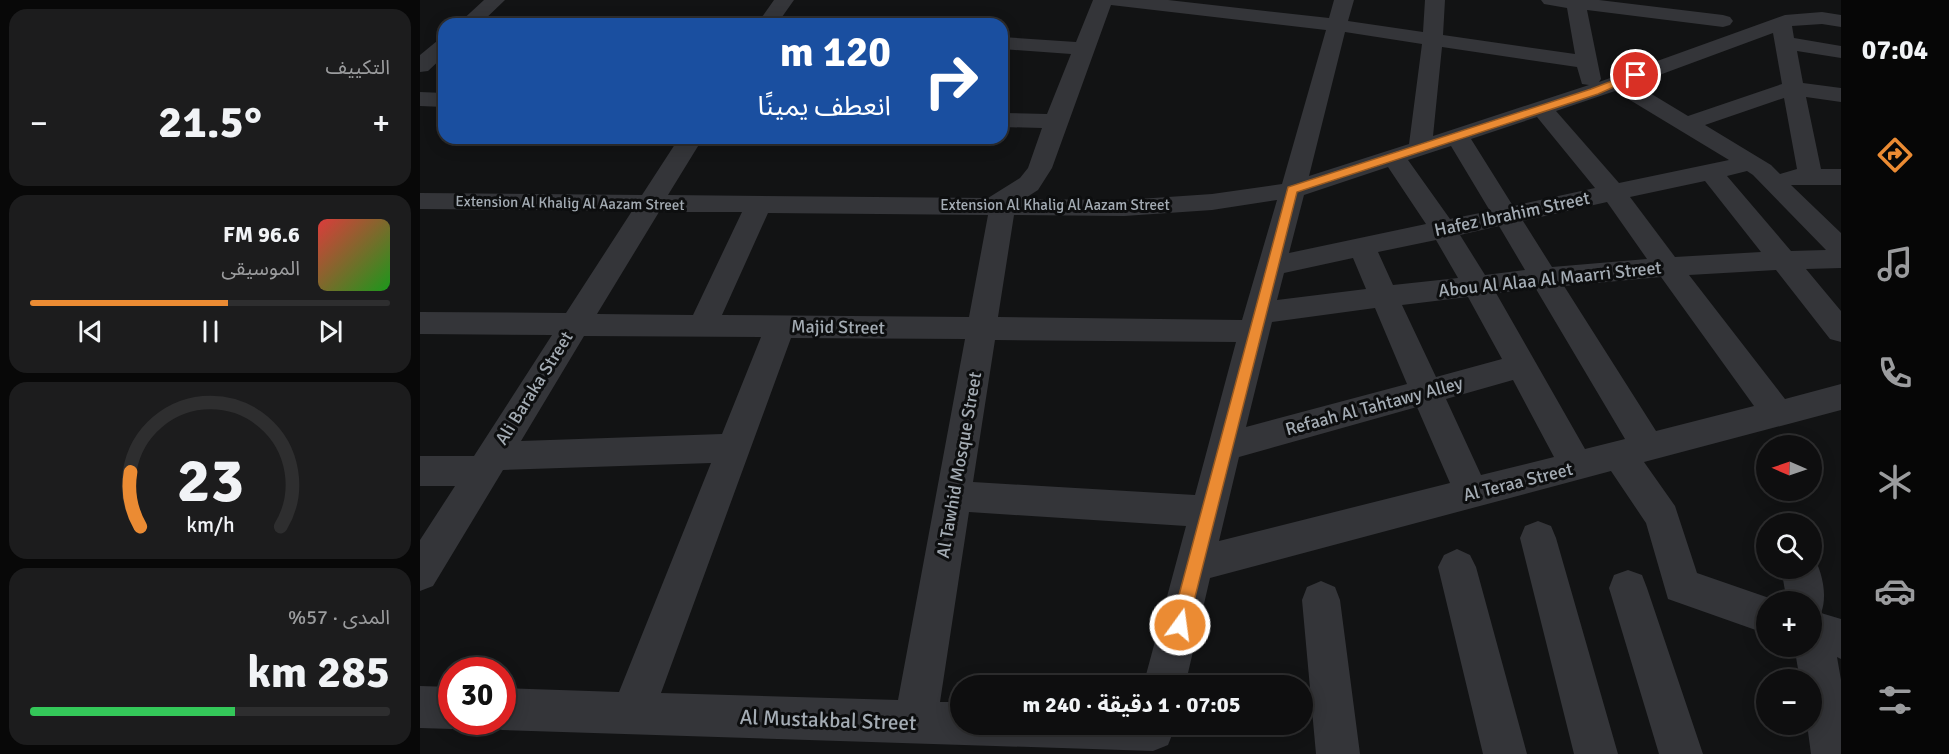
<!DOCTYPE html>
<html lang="ar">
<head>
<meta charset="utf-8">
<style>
  :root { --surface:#0e0e0f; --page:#1c1c1d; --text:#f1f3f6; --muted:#9b9c9e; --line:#2e2e2f; --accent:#eb8b33 }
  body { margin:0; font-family:Signika,"Noto Sans Arabic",sans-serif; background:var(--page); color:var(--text); direction:rtl; height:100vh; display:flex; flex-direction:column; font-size:22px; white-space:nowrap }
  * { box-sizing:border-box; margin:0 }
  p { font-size:20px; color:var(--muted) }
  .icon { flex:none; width:33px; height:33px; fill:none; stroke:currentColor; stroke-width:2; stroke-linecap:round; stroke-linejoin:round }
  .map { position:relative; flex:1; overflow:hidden; direction:ltr }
  .panel { display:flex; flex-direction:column; gap:9px; padding:9px; background:#080808; width:420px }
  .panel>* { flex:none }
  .top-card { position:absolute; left:18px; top:18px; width:570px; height:126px; border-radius:18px; box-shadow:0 3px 15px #0003,0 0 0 2px var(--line); direction:rtl; background:#1a4fa0; color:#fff; overflow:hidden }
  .needle { width:39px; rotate:272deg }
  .tools { position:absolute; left:1336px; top:435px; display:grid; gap:12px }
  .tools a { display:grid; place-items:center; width:66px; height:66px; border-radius:50%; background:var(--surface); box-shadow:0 3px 15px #0003,0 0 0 2px var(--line); font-size:30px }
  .speed { position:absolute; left:18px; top:657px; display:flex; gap:12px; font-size:30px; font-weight:700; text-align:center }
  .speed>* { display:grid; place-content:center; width:78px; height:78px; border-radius:50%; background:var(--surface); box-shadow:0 3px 15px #0003,0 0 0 2px var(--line); line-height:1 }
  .speed .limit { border:9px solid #d22; background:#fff; color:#111 }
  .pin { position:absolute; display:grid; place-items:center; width:51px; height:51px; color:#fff; margin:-26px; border:3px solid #fff; border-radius:50%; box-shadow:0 2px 6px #0007 }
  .me { position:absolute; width:66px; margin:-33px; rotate:14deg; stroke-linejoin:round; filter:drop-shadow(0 0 4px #0008) }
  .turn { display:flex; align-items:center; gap:21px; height:126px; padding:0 18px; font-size:27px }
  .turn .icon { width:78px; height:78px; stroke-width:2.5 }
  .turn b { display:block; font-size:42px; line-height:51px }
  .big { font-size:45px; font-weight:700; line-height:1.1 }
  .panel .widget { flex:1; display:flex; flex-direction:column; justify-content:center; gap:9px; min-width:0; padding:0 21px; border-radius:18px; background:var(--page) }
  .panel .dial { align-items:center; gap:0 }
  .dial svg { height:156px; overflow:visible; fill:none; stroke:var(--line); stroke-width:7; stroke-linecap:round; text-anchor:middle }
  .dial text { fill:var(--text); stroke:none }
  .song { display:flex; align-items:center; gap:18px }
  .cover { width:72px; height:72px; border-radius:9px; background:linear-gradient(135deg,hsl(0 70% 55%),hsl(120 70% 35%)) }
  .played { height:6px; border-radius:3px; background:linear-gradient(90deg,var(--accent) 55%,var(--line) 55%) }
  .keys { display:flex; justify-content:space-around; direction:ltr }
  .heat { display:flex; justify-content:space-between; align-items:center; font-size:33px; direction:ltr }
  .charge { height:9px; border-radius:4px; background:linear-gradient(90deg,#34c759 57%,var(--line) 0) }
  .trip { position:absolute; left:530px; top:675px; width:363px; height:60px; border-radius:30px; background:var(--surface); box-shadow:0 3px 15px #0003,0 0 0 2px var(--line); font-weight:700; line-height:60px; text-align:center; direction:rtl }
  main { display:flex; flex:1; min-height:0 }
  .tabs { display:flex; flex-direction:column; width:108px; justify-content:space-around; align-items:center; background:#060606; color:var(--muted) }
  .tabs .icon { width:42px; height:42px }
  .tabs .on { color:var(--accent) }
  .tabs b { font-size:27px; color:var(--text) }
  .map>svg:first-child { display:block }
</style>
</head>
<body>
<main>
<nav class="tabs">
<b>07:04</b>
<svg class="icon on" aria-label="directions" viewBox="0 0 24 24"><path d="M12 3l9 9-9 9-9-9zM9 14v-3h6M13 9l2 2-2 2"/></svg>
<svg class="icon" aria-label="music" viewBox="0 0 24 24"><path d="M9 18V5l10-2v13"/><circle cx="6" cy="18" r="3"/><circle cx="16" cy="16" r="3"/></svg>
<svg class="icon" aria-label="phone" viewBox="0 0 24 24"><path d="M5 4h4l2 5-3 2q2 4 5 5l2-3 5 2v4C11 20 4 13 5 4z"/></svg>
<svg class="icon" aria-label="climate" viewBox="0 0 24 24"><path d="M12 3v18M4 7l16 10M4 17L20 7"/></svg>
<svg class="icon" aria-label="car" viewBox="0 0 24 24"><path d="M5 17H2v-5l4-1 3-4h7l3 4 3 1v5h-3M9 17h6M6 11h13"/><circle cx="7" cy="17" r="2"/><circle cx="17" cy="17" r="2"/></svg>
<svg class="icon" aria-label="filters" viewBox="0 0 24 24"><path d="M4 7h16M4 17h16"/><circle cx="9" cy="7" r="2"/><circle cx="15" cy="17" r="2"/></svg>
</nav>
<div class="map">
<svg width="1421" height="754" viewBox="0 0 1421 754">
  <rect width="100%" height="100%" fill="#121314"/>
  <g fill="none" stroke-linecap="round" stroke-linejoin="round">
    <path fill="#343539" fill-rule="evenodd" d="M64 0H85L60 24H38Z
      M354 0H374L357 24H337Z
      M673 0H748L909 18 914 0H934L928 21 1003 32 1005 0H1025L1023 35 1155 54 1147 8 1124 4 1121 0H1179L1303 15 1310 17 1313 21 1310 25 1303 27 1167 10 1181 79 1179 82 1365 15 1402 12 1421 15V27L1402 24 1372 26 1374 38 1421 46V58L1377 51 1383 83 1421 88V102L1386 97 1401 169H1421V185H1371L1421 233V268L1386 269 1421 311V342L1410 339 1356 270 1269 275 1365 399 1421 384V410L1224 462 1255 506 1277 573 1361 602H1347V634L1248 599 1226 523 1191 471 790 578 765 686H723L766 526 549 512 520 702H540V724H752L754 730 748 745 733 751 82 730 67 724 66 722H82V688L199 692 291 463 83 470 13 586 0 591V540L35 486H0V456H54L132 335 0 334V312L146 313 212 211 0 209V193L222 195 259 138H283L248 195 568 198 600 178 608 168 622 128 582 127V113L627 114 651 54 582 49V37L656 42ZM691 5 906 30 862 184 792 194 704 200 604 199 618 190 632 168ZM925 32 1002 44 989 144 889 176ZM1353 33 1362 84 1268 116 1215 84ZM1022 47 1157 67 1162 84 1169 85 1013 136ZM1195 91 1309 160 1199 183 1136 111ZM1364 98 1377 169 1360 174 1351 165 1285 125ZM1117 117 1175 188 1093 206 1051 139ZM1031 146 1070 211 1030 219 988 160ZM968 167 1006 224 869 253 884 195ZM1327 171 1333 175 1406 250 1371 251 1307 176ZM1285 181 1341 252 1255 257 1210 197ZM857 200 822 320 578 317 594 215 704 216 792 210ZM1187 202 1227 259 1132 267 1103 221ZM239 212H322L273 315 177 314ZM348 213 568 215 549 317 302 315ZM1079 226 1105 270 1065 275 1040 235ZM1016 240 1038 278 973 285 958 252ZM933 258 946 289 857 300 864 273ZM1241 277 1334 406 1236 431 1144 286ZM1116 289 1205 439 1165 449 1076 293ZM1048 297 1082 359 1016 377 982 305ZM955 308 987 384 826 427 852 322ZM164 336 341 337 302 434 101 441ZM371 338 545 339 478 700 241 693ZM575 340 816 342 775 495 553 482ZM1093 380 1134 457 1061 475 1026 399ZM997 407 1030 483 799 541 819 457Z
      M24 39V56L8 71 0 72V55L17 41Z
      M0 92 24 93V107L0 106Z
      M1118 521 1131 526 1136 538 1198 754H1154L1100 538 1105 526Z
      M1037 549 1050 555 1056 567 1107 754H1063L1018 567 1024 555Z
      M1392 555C1402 569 1408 596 1401 613L1421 619V659L1417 657 1421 680V754H1391L1387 724H1392V680H1380L1374 646H1392V602H1367L1361 568H1392Z
      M1208 570 1222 575 1227 588 1283 754H1239L1189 588 1194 575Z
      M901 581 915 587 920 600 940 754H896L882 600 887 587Z
      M0 686 32 687V722L47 723 32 729 0 728Z"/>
  </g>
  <path fill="#eb8b33" stroke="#995a21" stroke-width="1.5" d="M1213 73 1221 75 1178 94 877 192 768 625 766 631 760 634 754 631 751 625 868 187 1171 89Z"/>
  <g text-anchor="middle" stroke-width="6" stroke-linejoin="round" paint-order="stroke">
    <g font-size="15" fill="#a4acb4" stroke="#0d0e0f">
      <text transform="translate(150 203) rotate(1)" y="5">Extension Al Khalig Al Aazam Street</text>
      <text x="635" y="210">Extension Al Khalig Al Aazam Street</text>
    </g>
    <g font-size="18" fill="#a4acb4" stroke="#0d0e0f">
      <text transform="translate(1092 214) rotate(-12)" y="6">Hafez Ibrahim Street</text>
      <text transform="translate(1130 279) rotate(-6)" y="6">Abou Al Alaa Al Maarri Street</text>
      <text transform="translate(418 327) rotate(1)" y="6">Majid Street</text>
      <text transform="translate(114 388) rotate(-58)" y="6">Ali Baraka Street</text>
      <text transform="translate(954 406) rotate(-15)" y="6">Refaah Al Tahtawy Alley</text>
      <text transform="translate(539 465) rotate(-80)" y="6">Al Tawhid Mosque Street</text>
      <text transform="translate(1098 482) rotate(-14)" y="6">Al Teraa Street</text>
    </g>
    <g font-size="21" fill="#a4acb4" stroke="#0d0e0f">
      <text transform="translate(408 720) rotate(2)" y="7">Al Mustakbal Street</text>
    </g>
  </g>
</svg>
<div class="tools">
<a><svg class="needle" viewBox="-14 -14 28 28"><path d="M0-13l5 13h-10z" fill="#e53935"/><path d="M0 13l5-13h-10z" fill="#9b9c9e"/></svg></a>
<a><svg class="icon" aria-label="search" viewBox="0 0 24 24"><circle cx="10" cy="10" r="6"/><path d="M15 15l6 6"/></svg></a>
<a>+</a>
<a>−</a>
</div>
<div class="speed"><div class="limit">30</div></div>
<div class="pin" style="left:1216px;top:75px;background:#d93025"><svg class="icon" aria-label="arrive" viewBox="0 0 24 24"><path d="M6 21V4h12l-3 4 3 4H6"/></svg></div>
<svg class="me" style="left:760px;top:625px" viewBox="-20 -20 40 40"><circle r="17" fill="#eb8b33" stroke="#fff" stroke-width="3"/><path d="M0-11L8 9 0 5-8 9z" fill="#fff"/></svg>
<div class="trip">07:05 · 1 دقيقة · 240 m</div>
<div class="top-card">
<div class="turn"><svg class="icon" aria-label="right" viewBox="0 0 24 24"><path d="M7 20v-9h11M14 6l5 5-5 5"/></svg><div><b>120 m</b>انعطف يمينًا</div></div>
</div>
</div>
<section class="panel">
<div class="widget"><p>التكييف</p>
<div class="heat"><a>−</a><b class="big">21.5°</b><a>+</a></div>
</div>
<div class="widget">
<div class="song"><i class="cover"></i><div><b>96.6 FM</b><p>الموسيقى</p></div></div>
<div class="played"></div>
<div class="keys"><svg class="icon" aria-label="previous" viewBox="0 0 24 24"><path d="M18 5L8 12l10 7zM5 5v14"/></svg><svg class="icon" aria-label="pause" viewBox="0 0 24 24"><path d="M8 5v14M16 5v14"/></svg><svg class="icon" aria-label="next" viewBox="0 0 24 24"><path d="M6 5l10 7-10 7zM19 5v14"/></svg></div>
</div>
<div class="widget dial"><svg viewBox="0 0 100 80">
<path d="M14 69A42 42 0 1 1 86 69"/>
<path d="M14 69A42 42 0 0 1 9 41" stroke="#eb8b33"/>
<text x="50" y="56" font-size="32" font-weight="700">23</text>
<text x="50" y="72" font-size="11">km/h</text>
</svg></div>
<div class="widget"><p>المدى · 57%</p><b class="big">285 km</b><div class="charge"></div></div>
</section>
</main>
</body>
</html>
